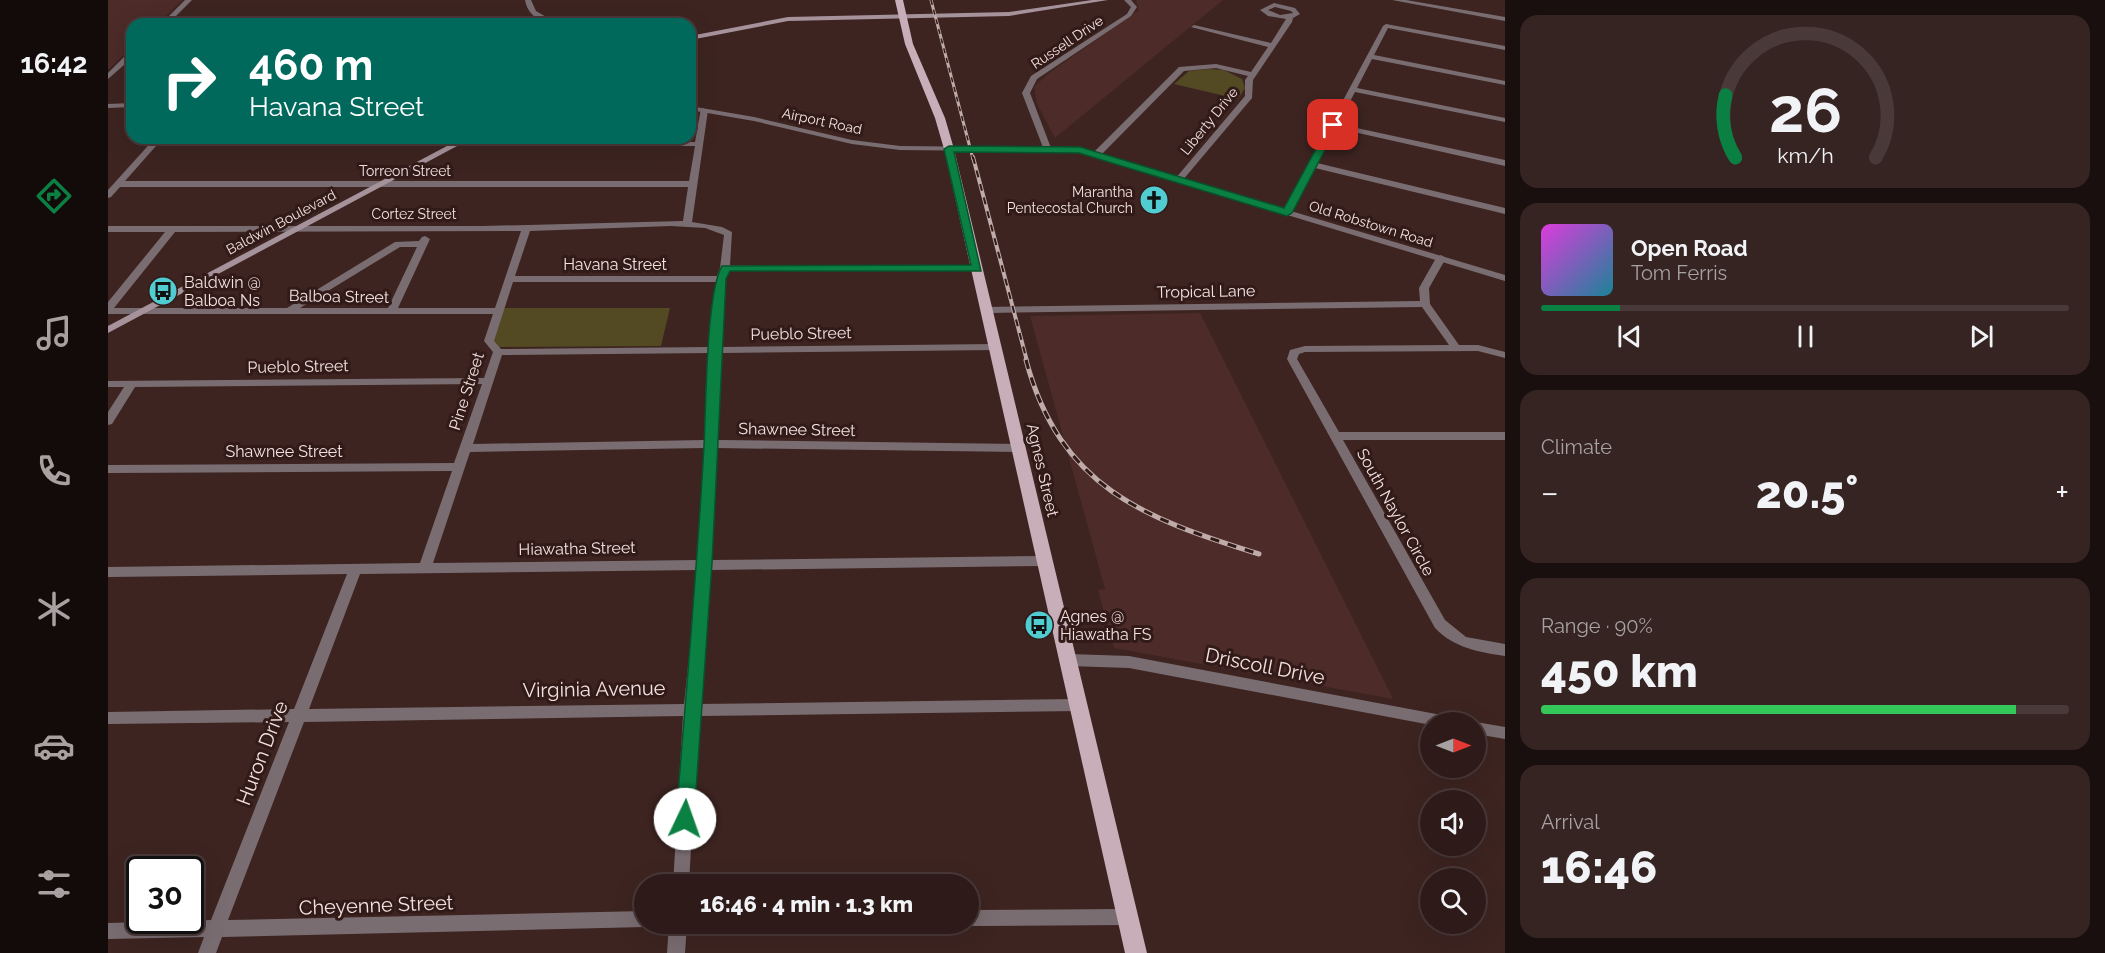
<!DOCTYPE html>
<html lang="en">
<head>
<meta charset="utf-8">
<style>
  :root { --surface:#2e1b19; --page:#362422; --text:#f1f3f6; --muted:#a7a1a2; --line:#493938; --accent:#0b8043 }
  body { margin:0; font-family:Raleway,sans-serif; background:var(--page); color:var(--text); height:100vh; display:flex; flex-direction:column; font-size:22px; white-space:nowrap }
  * { box-sizing:border-box; margin:0 }
  p { font-size:20px; color:var(--muted) }
  .icon { flex:none; width:33px; height:33px; fill:none; stroke:currentColor; stroke-width:2; stroke-linecap:round; stroke-linejoin:round }
  .map { position:relative; flex:1; overflow:hidden }
  .sheet { display:flex; flex-direction:column; gap:15px; padding:15px; background:#190f0e; width:600px }
  .sheet>* { flex:none }
  .top-card { position:absolute; left:18px; top:18px; width:570px; height:126px; border-radius:18px; box-shadow:0 6px 24px #0002,0 0 0 2px var(--line); background:#00695c; color:#fff; overflow:hidden }
  .needle { width:39px; rotate:90deg }
  .fabs { position:absolute; left:1312px; top:712px; display:grid; gap:12px }
  .fabs a { display:grid; place-items:center; width:66px; height:66px; border-radius:50%; background:var(--surface); box-shadow:0 6px 24px #0002,0 0 0 2px var(--line); font-size:30px }
  .speed { position:absolute; left:18px; top:856px; display:flex; gap:12px; font-size:30px; font-weight:700; text-align:center }
  .speed>* { display:grid; place-content:center; width:78px; height:78px; border-radius:50%; background:var(--surface); box-shadow:0 6px 24px #0002,0 0 0 2px var(--line); line-height:1 }
  .speed .limit { border:3px solid #111; border-radius:9px; background:#fff; color:#111 }
  .pin { position:absolute; display:grid; place-items:center; width:51px; height:51px; color:#fff; margin:-26px; border-radius:12px; box-shadow:0 3px 9px #0006 }
  .me { position:absolute; width:66px; margin:-33px; rotate:3deg; stroke-linejoin:round; filter:drop-shadow(0 0 4px #0008) }
  .turn { display:flex; align-items:center; gap:21px; height:126px; padding:0 24px; font-size:27px }
  .turn .icon { width:78px; height:78px; stroke-width:2.5 }
  .turn b { display:block; font-size:42px; line-height:51px }
  .big { font-size:45px; font-weight:800; line-height:1.1 }
  .sheet .tile { flex:1; display:flex; flex-direction:column; justify-content:center; gap:9px; min-width:0; padding:0 21px; border-radius:18px; background:var(--page) }
  .sheet .dial { align-items:center; gap:0 }
  .dial svg { height:156px; overflow:visible; fill:none; stroke:var(--line); stroke-width:7; stroke-linecap:round; text-anchor:middle }
  .dial text { fill:var(--text); stroke:none }
  .song { display:flex; align-items:center; gap:18px }
  .cover { width:72px; height:72px; border-radius:9px; background:linear-gradient(135deg,hsl(300 70% 55%),hsl(190 70% 35%)) }
  .played { height:6px; border-radius:3px; background:linear-gradient(90deg,var(--accent) 15%,var(--line) 15%) }
  .keys { display:flex; justify-content:space-around; direction:ltr }
  .heat { display:flex; justify-content:space-between; align-items:center; font-size:33px; direction:ltr }
  .charge { height:9px; border-radius:4px; background:linear-gradient(90deg,#34c759 90%,var(--line) 0) }
  .trip { position:absolute; left:526px; top:874px; width:345px; height:60px; border-radius:30px; background:var(--surface); box-shadow:0 6px 24px #0002,0 0 0 2px var(--line); font-weight:800; line-height:60px; text-align:center }
  main { display:flex; flex:1; min-height:0 }
  .tabs { display:flex; flex-direction:column; width:108px; justify-content:space-around; align-items:center; background:#120b0a; color:var(--muted) }
  .tabs .icon { width:42px; height:42px }
  .tabs .current { color:var(--accent) }
  .tabs b { font-size:27px; color:var(--text) }
  .map>svg:first-child { display:block }
</style>
</head>
<body>
<main>
<nav class="tabs">
<b>16:42</b>
<svg class="icon current" aria-label="directions" viewBox="0 0 24 24"><path d="M12 3l9 9-9 9-9-9zM9 14v-3h6M13 9l2 2-2 2"/></svg>
<svg class="icon" aria-label="music" viewBox="0 0 24 24"><path d="M9 18V5l10-2v13"/><circle cx="6" cy="18" r="3"/><circle cx="16" cy="16" r="3"/></svg>
<svg class="icon" aria-label="phone" viewBox="0 0 24 24"><path d="M5 4h4l2 5-3 2q2 4 5 5l2-3 5 2v4C11 20 4 13 5 4z"/></svg>
<svg class="icon" aria-label="climate" viewBox="0 0 24 24"><path d="M12 3v18M4 7l16 10M4 17L20 7"/></svg>
<svg class="icon" aria-label="car" viewBox="0 0 24 24"><path d="M5 17H2v-5l4-1 3-4h7l3 4 3 1v5h-3M9 17h6M6 11h13"/><circle cx="7" cy="17" r="2"/><circle cx="17" cy="17" r="2"/></svg>
<svg class="icon" aria-label="filters" viewBox="0 0 24 24"><path d="M4 7h16M4 17h16"/><circle cx="9" cy="7" r="2"/><circle cx="15" cy="17" r="2"/></svg>
</nav>
<div class="map">
<svg width="1397" height="953" viewBox="0 0 1397 953">
  <rect width="100%" height="100%" fill="#3d2421"/>
  <path fill="#4c2b28" d="M0 0H75L49 24H24V47L0 70Z
    M1028 0H1115L947 138 929 104 926 87 941 73 1031 10Z
    M1092 313 1285 699 1006 648 990 590 997 589 922 316Z"/>
  <path fill="#534922" d="M1101 69 1116 70 1134 79 1137 88 1130 99 1066 84 1081 71Z
    M396 308H562L553 346 391 347 385 342Z"/>
  <g fill="none" stroke-linecap="round" stroke-linejoin="round">
    <path fill="#7a6d72" fill-rule="evenodd" d="M77 0H84L60 24H53Z
      M417 0H423L428 11 450 24C435 24 420 17 417 0Z
      M1016 0H1023L1029 7 1023 16 929 79 922 93 943 148 936 150 914 93 923 76 1019 14 1023 7Z
      M1284 0H1298L1397 17V21Z
      M1166 3 1187 8 1192 14 1185 18 1184 22 1145 80 1144 98 1074 181 1067 179 1137 96V80L1140 76 1108 68 1076 71 991 157H985V153L1071 67 1108 64 1143 72 1160 47 1083 27 1086 25 1163 43 1178 19 1160 16 1152 10ZM1167 7 1183 11 1185 13 1172 15 1160 10Z
      M1278 24 1397 46V50L1280 28 1266 55 1397 81V85L1264 59 1249 88 1397 118V122L1247 92 1230 124 1397 160V166L1228 128 1209 163 1397 208V214L1207 168 1182 214H1176L1175 212 1275 26Z
      M21 52H24V58L0 79V73Z
      M593 108 600 110 584 222 614 227 624 232 622 265H869L874 268 869 271H621L618 279 613 347 888 344 893 347 888 350 612 353 609 440 912 444 918 448 912 452 608 448 604 560 938 556 943 558 944 561 943 564 938 566 603 570 591 704 972 699 977 701 979 705 977 709 972 711 590 716 581 885H565L575 716 196 722 120 920 537 911V924L543 925 537 927 114 937 108 953H90L96 937 0 939V923L103 920 181 722 0 724V712L186 709 239 574 0 577V567L312 563 344 471 0 473V465L346 463 374 384 27 387 4 424 0 425V412L16 387H0V381L376 378 385 352 376 341 385 314H0V302L57 232H0V226H375L575 221 580 187H12L3 197 0 198V190L47 138H55L52 142H587ZM48 146H587L581 181H17ZM563 226 597 228 616 235 612 268 609 276H407L422 231ZM413 231 387 308H290L322 239 317 236 314 237 311 241 287 242 179 308H6L67 232ZM292 247H309L280 308H192ZM405 282H608L602 347 393 349 386 341ZM602 353 597 440 365 444 394 355ZM597 448 591 560 325 563 362 452ZM590 570 576 704 201 709 252 574Z
      M1333 255 1338 258 1321 288 1322 304 1351 345H1370L1397 352V358L1370 351 1197 352 1191 354 1189 359 1231 432H1397V440H1235L1337 620 1358 637 1397 644V656C1371 652 1346 648 1327 628L1179 359 1182 350 1197 346 1341 345 1314 307 880 313 875 310 880 307 1312 301 1311 288 1328 258Z
      M961 654 1021 656 1344 717 1349 719 1351 723H1323V725L1021 668 961 666 956 664 954 660 956 656Z
      M1368 722 1397 727V739L1368 734V723H1364Z
      M1020 909 1026 911 1029 917 1026 923 1020 925 861 926 855 924H861V910Z
      M561 924H579L577 953H559Z"/>
    <path fill="#7a6d72" fill-rule="evenodd" d="M24 103V107L0 108V104Z
      M582 106 646 117 744 140 792 146 972 148 1397 275V281L971 152 792 150 744 144 646 121 582 110Z"/>
    <path fill="#a6929a" fill-rule="evenodd" d="M984 0H1000L901 16 680 21 582 40V36L680 17 901 12Z
      M354 138H364L0 333V326Z"/>
    <path fill="#c8aeb9" fill-rule="evenodd" d="M787 0H795L805 44 837 118 846 149 1039 953H1017L836 149 827 118 797 44Z"/>
    <g stroke="#bfaba9" stroke-width="3">
      <path id="rail-far2" d="M823 0 865 159"/>
    </g>
    <g stroke="#bfaba9" stroke-width="4">
      <path id="rail-far1" d="M865 157 919 361"/>
    </g>
    <g stroke="#bfaba9" stroke-width="5">
      <path id="rail" d="M918 360C952 487 1035 518 1151 554"/>
    </g>
    <use href="#rail-far2" stroke="#321a18" stroke-width="1.5" stroke-dasharray="5" stroke-linecap="butt"/>
    <use href="#rail-far1" stroke="#321a18" stroke-width="2" stroke-dasharray="7" stroke-linecap="butt"/>
    <use href="#rail" stroke="#321a18" stroke-width="3" stroke-dasharray="9" stroke-linecap="butt"/>
  </g>
  <path fill="#0b8043" stroke="#07532c" stroke-width="1.5" d="M1225 123 1230 125 1184 213 1179 216 971 153 846 152 873 271H622L618 279 604 563 586 819 583 825 577 827 570 825 568 819C578 695 589 571 596 446 598 409 598 293 614 266L863 265 836 149 841 146 972 147 1176 208 1221 125Z"/>
  <defs>
    <g id="church-disc" transform="scale(1.5)"><circle r="9.5" fill="#51ccd1" stroke="#321a18"/><path d="M-1.2-6h2.4v3.5h3.3v2.4h-3.3V6h-2.4V-.1h-3.3v-2.4h3.3Z" fill="#111"/></g>
    <g id="bus-disc" transform="scale(1.5)"><circle r="9.5" fill="#51ccd1" stroke="#321a18"/><path d="M-5-6H5V4H4V6H2V4H-2V6H-4V4H-5ZM-3.5-4V0h7V-4ZM-3.5 1.2v1.5H-2V1.2ZM2 1.2v1.5H3.5V1.2Z" fill="#111"/></g>
  </defs>
  <g fill-rule="evenodd">
    <use href="#church-disc" x="1046" y="200"/>
    <use href="#bus-disc" x="55" y="291"/>
    <use href="#bus-disc" x="931" y="625"/>
  </g>
  <g text-anchor="middle" stroke-width="6" stroke-linejoin="round" paint-order="stroke">
    <g font-size="14" fill="#f4e2e0" stroke="#321a18">
      <text transform="translate(959 42) rotate(-34)" y="5">Russell Drive</text>
      <text transform="translate(714 121) rotate(12)" y="5">Airport Road</text>
      <text transform="translate(1101 121) rotate(-51)" y="5">Liberty Drive</text>
      <text x="297" y="176">Torreon Street</text>
      <text x="306" y="219">Cortez Street</text>
      <text transform="translate(173 222) rotate(-28)" y="5">Baldwin Boulevard</text>
      <text transform="translate(1263 224) rotate(17)" y="5">Old Robstown Road</text>
    </g>
    <g font-size="14" fill="#f4e2e0" stroke="#321a18" text-anchor="end">
      <text x="1025" y="197">Marantha<tspan x="1025" dy="16">Pentecostal Church</tspan></text>
    </g>
    <g font-size="16" fill="#f4e2e0" stroke="#321a18">
      <text x="507" y="270">Havana Street</text>
      <text transform="translate(1098 291) rotate(-1)" y="6">Tropical Lane</text>
      <text transform="translate(231 296) rotate(1)" y="6">Balboa Street</text>
      <text transform="translate(693 333) rotate(-1)" y="6">Pueblo Street</text>
      <text transform="translate(190 366) rotate(-1)" y="6">Pueblo Street</text>
      <text transform="translate(358 391) rotate(-72)" y="6">Pine Street</text>
      <text transform="translate(689 429) rotate(1)" y="6">Shawnee Street</text>
      <text x="176" y="457">Shawnee Street</text>
      <text transform="translate(935 470) rotate(77)" y="6">Agnes Street</text>
      <text transform="translate(1288 512) rotate(61)" y="6">South Naylor Circle</text>
      <text transform="translate(469 548) rotate(-1)" y="6">Hiawatha Street</text>
    </g>
    <g font-size="16" fill="#f4e2e0" stroke="#321a18" text-anchor="start">
      <text x="76" y="288">Baldwin @<tspan x="76" dy="18">Balboa Ns</tspan></text>
      <text x="952" y="622">Agnes @<tspan x="952" dy="18">Hiawatha FS</tspan></text>
    </g>
    <g font-size="20" fill="#f4e2e0" stroke="#321a18">
      <text transform="translate(1157 666) rotate(11)" y="7">Driscoll Drive</text>
      <text transform="translate(486 689) rotate(-1)" y="7">Virginia Avenue</text>
      <text transform="translate(154 753) rotate(-69)" y="7">Huron Drive</text>
      <text transform="translate(268 905) rotate(-2)" y="7">Cheyenne Street</text>
    </g>
  </g>
</svg>
<div class="fabs">
<a><svg class="needle" viewBox="-14 -14 28 28"><path d="M0-13l5 13h-10z" fill="#e53935"/><path d="M0 13l5-13h-10z" fill="#a7a1a2"/></svg></a>
<a><svg class="icon" aria-label="sound" viewBox="0 0 24 24"><path d="M4 9h4l5-4v14l-5-4H4zM17 9q2 3 0 6"/></svg></a>
<a><svg class="icon" aria-label="search" viewBox="0 0 24 24"><circle cx="10" cy="10" r="6"/><path d="M15 15l6 6"/></svg></a>
</div>
<div class="speed"><div class="limit">30</div></div>
<div class="pin" style="left:1225px;top:125px;background:#d93025"><svg class="icon" aria-label="arrive" viewBox="0 0 24 24"><path d="M6 21V4h12l-3 4 3 4H6"/></svg></div>
<svg class="me" style="left:577px;top:819px" viewBox="-20 -20 40 40"><circle r="19" fill="#fff"/><path d="M0-13L10 11 0 6-10 11z" fill="#0b8043"/></svg>
<div class="trip">16:46 · 4 min · 1.3 km</div>
<div class="top-card">
<div class="turn"><svg class="icon" aria-label="right" viewBox="0 0 24 24"><path d="M7 20v-9h11M14 6l5 5-5 5"/></svg><div><b>460 m</b>Havana Street</div></div>
</div>
</div>
<section class="sheet">
<div class="tile dial"><svg viewBox="0 0 100 80">
<path d="M14 69A42 42 0 1 1 86 69"/>
<path d="M14 69A42 42 0 0 1 9 37" stroke="#0b8043"/>
<text x="50" y="56" font-size="32" font-weight="700">26</text>
<text x="50" y="72" font-size="11">km/h</text>
</svg></div>
<div class="tile">
<div class="song"><i class="cover"></i><div><b>Open Road</b><p>Tom Ferris</p></div></div>
<div class="played"></div>
<div class="keys"><svg class="icon" aria-label="previous" viewBox="0 0 24 24"><path d="M18 5L8 12l10 7zM5 5v14"/></svg><svg class="icon" aria-label="pause" viewBox="0 0 24 24"><path d="M8 5v14M16 5v14"/></svg><svg class="icon" aria-label="next" viewBox="0 0 24 24"><path d="M6 5l10 7-10 7zM19 5v14"/></svg></div>
</div>
<div class="tile"><p>Climate</p>
<div class="heat"><a>−</a><b class="big">20.5°</b><a>+</a></div>
</div>
<div class="tile"><p>Range · 90%</p><b class="big">450 km</b><div class="charge"></div></div>
<div class="tile"><p>Arrival</p><b class="big">16:46</b></div>
</section>
</main>
</body>
</html>
